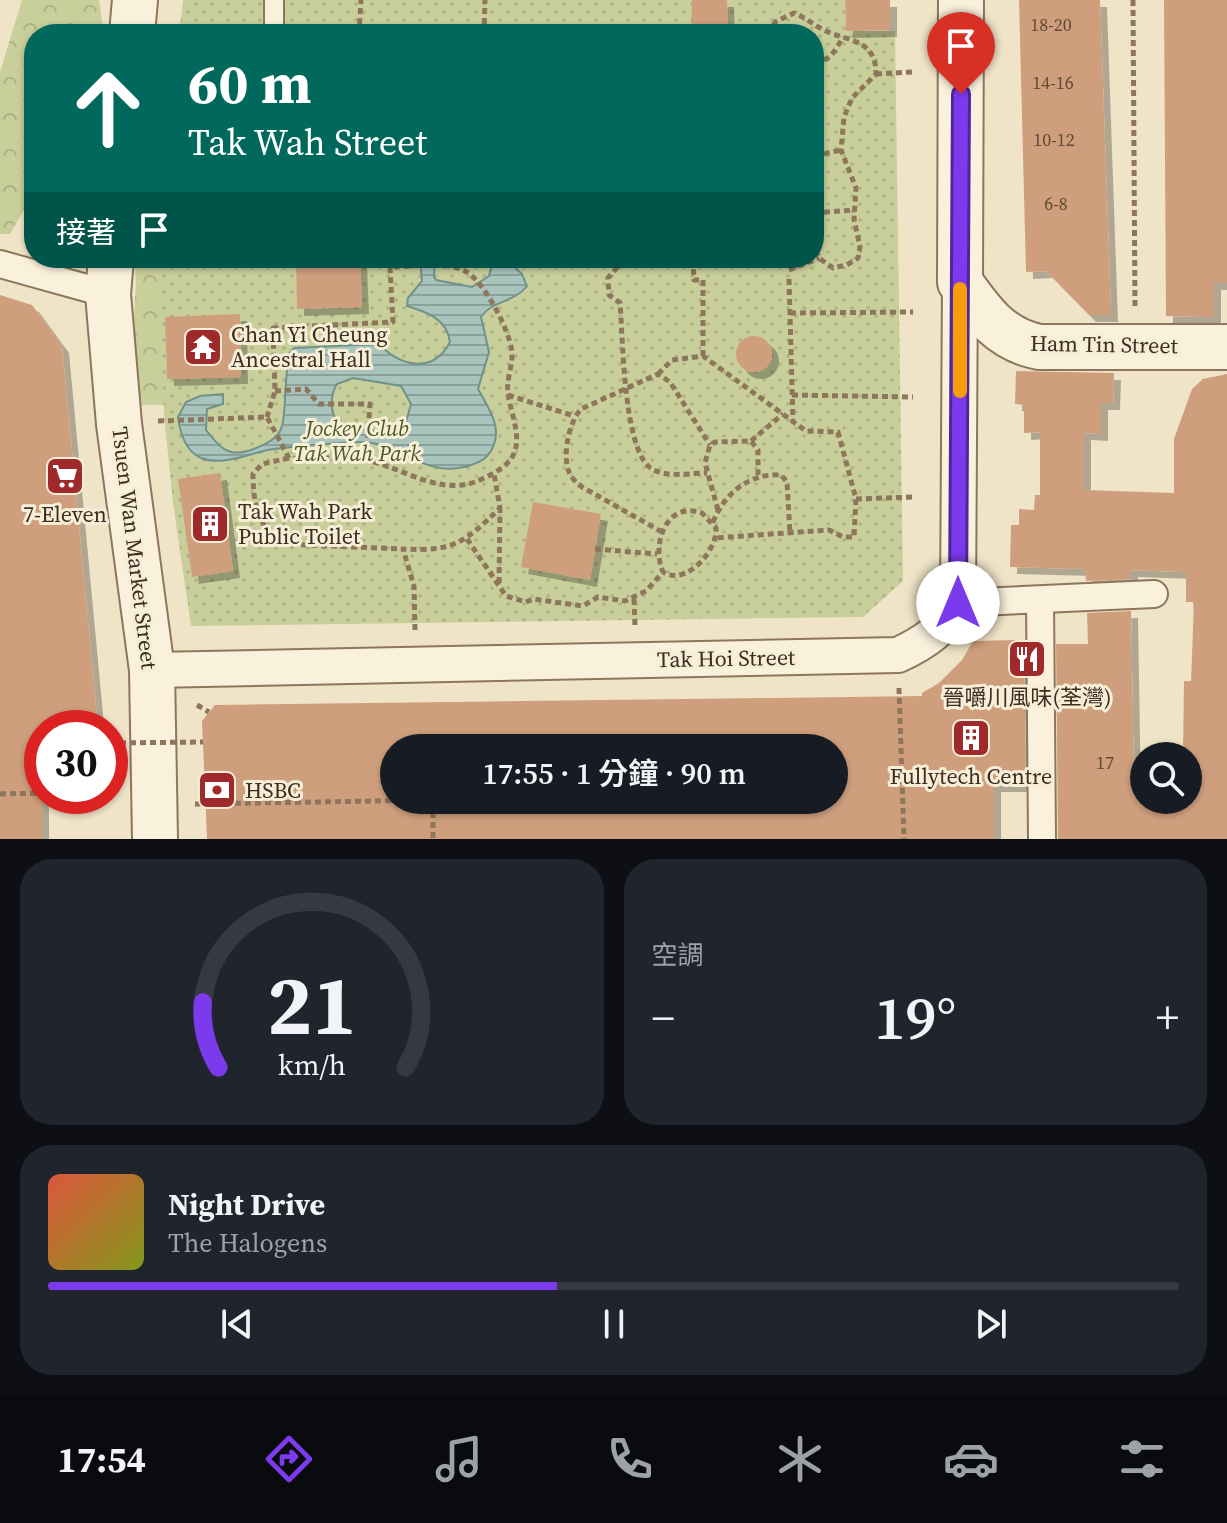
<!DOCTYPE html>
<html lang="zh-TW">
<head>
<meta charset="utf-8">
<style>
  :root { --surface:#171b24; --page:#20242c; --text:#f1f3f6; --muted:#9ea1a6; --line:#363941; --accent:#7c3aed }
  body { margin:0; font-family:"Source Serif 4","Noto Sans TC",serif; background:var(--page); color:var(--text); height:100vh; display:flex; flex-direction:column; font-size:30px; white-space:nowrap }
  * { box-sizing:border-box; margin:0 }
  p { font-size:26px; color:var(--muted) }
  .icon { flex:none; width:44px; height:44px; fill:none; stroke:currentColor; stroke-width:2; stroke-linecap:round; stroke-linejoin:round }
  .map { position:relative; height:839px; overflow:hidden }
  .drawer { display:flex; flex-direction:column; gap:20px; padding:20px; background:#0d0f14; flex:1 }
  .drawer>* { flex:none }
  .hud { position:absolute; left:24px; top:24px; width:800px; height:244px; border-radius:32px; box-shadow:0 2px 6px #0004; background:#00695c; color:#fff; overflow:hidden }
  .tools { position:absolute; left:1130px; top:742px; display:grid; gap:16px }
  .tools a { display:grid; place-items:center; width:72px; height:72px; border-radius:50%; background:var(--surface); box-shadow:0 2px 6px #0004; font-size:40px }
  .speed { position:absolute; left:24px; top:710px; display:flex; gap:16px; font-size:40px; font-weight:700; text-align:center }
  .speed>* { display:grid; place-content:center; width:104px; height:104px; border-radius:50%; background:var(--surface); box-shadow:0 2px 6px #0004; line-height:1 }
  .speed .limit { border:12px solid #d22; background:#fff; color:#111 }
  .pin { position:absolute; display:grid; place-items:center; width:68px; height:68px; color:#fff; margin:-82px -34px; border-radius:50% 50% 50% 0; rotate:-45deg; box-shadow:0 0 8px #0007 }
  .pin .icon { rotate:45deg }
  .me { position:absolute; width:88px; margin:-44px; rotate:0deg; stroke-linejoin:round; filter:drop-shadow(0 0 6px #0008) }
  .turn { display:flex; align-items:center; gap:28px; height:168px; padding:0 32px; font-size:36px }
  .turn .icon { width:104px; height:104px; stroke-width:2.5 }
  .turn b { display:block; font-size:56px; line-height:68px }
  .then { display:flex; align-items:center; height:76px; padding:0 32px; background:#0003; gap:16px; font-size:30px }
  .big { font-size:60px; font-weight:600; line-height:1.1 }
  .drawer .card { flex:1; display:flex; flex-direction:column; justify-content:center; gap:12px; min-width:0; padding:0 28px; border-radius:32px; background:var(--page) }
  .drawer .dial { align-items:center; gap:0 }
  .dial svg { height:208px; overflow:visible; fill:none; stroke:var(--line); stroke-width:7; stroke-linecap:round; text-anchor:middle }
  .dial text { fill:var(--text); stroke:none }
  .song { display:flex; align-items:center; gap:24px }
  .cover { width:96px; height:96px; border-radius:12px; background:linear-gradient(135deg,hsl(10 70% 55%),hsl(70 70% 35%)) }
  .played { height:8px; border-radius:4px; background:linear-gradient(90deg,var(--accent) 45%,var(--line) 45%) }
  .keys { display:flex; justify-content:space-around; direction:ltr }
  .heat { display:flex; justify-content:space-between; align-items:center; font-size:44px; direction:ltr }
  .drawer .tiles { flex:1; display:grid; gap:20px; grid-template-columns:1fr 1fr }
  .card:last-child { grid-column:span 2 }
  .trip { position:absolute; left:380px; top:734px; width:468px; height:80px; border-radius:40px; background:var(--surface); box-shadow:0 2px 6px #0004; font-weight:600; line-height:80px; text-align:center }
  .dock { display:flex; height:128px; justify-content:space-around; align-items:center; background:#090b0e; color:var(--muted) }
  .dock .icon { width:56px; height:56px }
  .dock .on { color:var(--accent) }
  .dock b { font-size:36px; color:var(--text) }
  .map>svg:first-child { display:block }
</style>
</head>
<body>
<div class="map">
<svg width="1227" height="839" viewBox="0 0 1227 839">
  <defs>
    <pattern id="forest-crowns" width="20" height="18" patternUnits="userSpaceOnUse" patternTransform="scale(2)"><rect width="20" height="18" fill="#c9cf9b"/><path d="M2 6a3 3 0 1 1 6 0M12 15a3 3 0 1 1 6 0" fill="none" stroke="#aeb285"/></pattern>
    <pattern id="park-dots" width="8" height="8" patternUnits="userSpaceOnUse" patternTransform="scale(2)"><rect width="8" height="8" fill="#c9cf9b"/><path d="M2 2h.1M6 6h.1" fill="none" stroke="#aeb285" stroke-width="1.8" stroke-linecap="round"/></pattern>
    <pattern id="water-rules" width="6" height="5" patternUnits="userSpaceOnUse" patternTransform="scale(2)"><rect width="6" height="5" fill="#a9c4bc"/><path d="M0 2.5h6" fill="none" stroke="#8ba098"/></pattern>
    <filter id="shadow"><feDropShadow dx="7" dy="7" stdDeviation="0" flood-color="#0004"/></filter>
  </defs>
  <rect width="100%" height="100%" fill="#f0e4c8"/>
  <path fill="url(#forest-crowns)" d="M22 0H99L104 34H34V192L10 234H0V72Z
    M134 258H296L216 405H129L136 282Z"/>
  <path fill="url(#park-dots)" d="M183 0H845L846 31H895L903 581 863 617 191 626 173 503 164 416 160 258H814V34H179Z"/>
  <path fill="url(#water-rules)" stroke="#6f938a" stroke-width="2" fill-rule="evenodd" d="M420 258H435L434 277 436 280 472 287 489 276 494 258H505L522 274 527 286C514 303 492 300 481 317L489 352 478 389C489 409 504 429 491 451 486 459 480 462 471 465 425 481 399 441 360 442 331 443 302 446 274 449 251 452 224 467 201 458 185 451 180 433 178 417L186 402 200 396 223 394V404L207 409 206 430C219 447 228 458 251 450 283 439 283 431 285 400 285 385 288 372 287 356L294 348 379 344C400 366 433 375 450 342 447 319 427 312 407 306L408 298 422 281ZM353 378 401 386 411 404 406 422C387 439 361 429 339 423 329 413 330 395 337 384Z"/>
  <path fill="#cf9f7d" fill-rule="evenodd" filter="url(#shadow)" d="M692 0H727L728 34H691Z
    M845 0H890V30L846 31Z
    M1019 0H1100L1111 315H1089L1046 271 1026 272Z
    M1164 0H1227V283H1214V317L1166 316Z
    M296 258H360L362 307 297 309Z
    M0 295 32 305 62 346 98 728H42V839H0Z
    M240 314 241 377 167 379 165 317Z
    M736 354a18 18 0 1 1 36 0a18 18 0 1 1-36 0Z
    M1016 371 1114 373 1113 403H1101V434L1084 433V490L1174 493V439L1192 389 1203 379 1227 374V839H1058L1056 644H1088L1087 613 1131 611 1134 791H1144V800H1188V756H1183L1184 681H1191L1194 602H1186V572L1131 570V579L1086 581 1085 569 1010 567 1011 525H1019V509L1034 510 1035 495H1040V432L1024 433V405L1015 404Z
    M220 473 233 571 192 577 178 479Z
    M533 502 601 514 590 580 521 567Z
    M1019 640V645H1024L1026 785H994V839H207L202 721 215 705 922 696V693L939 683 962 660 973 641ZM394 748H834V800H394Z"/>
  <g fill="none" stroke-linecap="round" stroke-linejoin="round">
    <g stroke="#8d765c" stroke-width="22">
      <path id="service" d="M274 0V34"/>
    </g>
    <g stroke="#8d765c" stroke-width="30">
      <path id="pedestrian" d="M0 264 108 294
        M1040 600 1042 839
        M958 603 1154 594"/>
    </g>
    <g stroke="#8d765c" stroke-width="38">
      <path id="minor" d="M152 670 898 655C924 643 945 629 958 603L960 282"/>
    </g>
    <g stroke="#8d765c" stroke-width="48">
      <path id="tertiary" d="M961 0 960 282C982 313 1000 339 1039 347H1227
        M132 34 135 0
        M111 258 108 294 119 424 152 670 155 839"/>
    </g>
    <path stroke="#8d765c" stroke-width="5" stroke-dasharray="6 4" stroke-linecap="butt" d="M1133 0 1135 307
      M344 34 359 33
      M359 34 361 0
      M484 34 485 0
      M769 34 775 22 794 13C805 17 812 24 822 29 845 42 876 37 876 74L852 98 844 117 841 150 856 188 854 219 860 247 858 258 847 265 833 268 819 258 814 245
      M814 61C830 63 836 49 843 37
      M876 74 912 72
      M814 156 841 150
      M814 213 855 210
      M390 258V267
      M789 270 819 258
      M789 279 793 422
      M790 313 913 312
      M703 356V280H694L693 262 620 264 608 278 609 295 620 303C623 337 623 452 652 469 667 478 690 473 707 473
      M658 374 672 360 703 356 806 431 838 432 856 499 854 537H843L829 530 715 538
      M275 391 306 389 319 404H370L366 461
      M508 395 574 416
      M792 395 913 397
      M158 421 267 417 289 458C315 459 344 456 369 461 403 468 438 495 475 482 487 477 503 470 511 459 524 440 511 415 508 394 506 379 513 366 512 352 510 331 483 278 463 270 443 261 412 267 390 267L393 322 273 328 275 391 267 417
      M751 441 783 414
      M289 458 262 464 253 474C253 503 258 525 280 544L403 549
      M856 499 913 497
      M718 510 705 463 710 445 715 442 751 441 758 450V475
      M713 522C725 493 749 473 781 475L787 482 790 533
      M662 532 582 487C577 483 572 479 569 472 562 455 569 422 581 409L658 374 670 382 710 445
      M467 539 506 596 526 602 533 599 583 606 598 597 625 601 646 591 663 572C651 545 666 500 702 513L716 528C718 550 686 587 663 572
      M595 549 657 554
      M499 583 500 509
      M634 599 635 626
      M415 630 414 586 403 549C454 552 465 542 500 508L494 474
      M899 688 904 839
      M197 705 209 712
      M0 794 42 793
      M195 804 433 800V839"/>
    <use href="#service" stroke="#faf1dc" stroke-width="18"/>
    <use href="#pedestrian" stroke="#faf1dc" stroke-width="26"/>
    <use href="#minor" stroke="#faf1dc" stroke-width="34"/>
    <use href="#tertiary" stroke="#faf1dc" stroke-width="44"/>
    <path stroke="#8d765c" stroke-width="5" stroke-dasharray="6 4" stroke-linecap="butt" d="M110 743 203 742"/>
  </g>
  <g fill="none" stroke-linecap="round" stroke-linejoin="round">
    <g stroke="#51269a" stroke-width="20">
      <path id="route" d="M958 603 961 94"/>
    </g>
    <use href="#route" stroke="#7c3aed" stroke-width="14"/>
    <path stroke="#f59e0b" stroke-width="14" d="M960 391V289"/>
  </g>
  <defs>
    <g id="temple-square" transform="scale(2)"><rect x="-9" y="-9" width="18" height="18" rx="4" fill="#9e2a2b" stroke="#f7eed8"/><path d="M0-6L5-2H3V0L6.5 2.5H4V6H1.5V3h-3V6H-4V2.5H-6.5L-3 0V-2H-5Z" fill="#fff"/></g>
    <g id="supermarket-square" transform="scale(2)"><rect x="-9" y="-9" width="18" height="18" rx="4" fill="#9e2a2b" stroke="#f7eed8"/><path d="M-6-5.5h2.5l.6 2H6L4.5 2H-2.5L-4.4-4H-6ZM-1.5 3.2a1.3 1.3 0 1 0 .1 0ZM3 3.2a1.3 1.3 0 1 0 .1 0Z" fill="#fff"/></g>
    <g id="building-square" transform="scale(2)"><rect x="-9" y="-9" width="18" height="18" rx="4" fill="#9e2a2b" stroke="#f7eed8"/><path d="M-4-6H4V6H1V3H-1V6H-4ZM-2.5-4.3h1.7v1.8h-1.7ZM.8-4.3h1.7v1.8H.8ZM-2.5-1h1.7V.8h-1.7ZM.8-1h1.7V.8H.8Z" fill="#fff"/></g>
    <g id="restaurant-square" transform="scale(2)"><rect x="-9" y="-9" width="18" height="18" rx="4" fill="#9e2a2b" stroke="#f7eed8"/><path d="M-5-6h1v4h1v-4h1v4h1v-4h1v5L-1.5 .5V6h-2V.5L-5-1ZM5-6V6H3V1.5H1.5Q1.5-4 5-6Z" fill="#fff"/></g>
    <g id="bank-square" transform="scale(2)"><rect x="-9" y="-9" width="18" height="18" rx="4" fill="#9e2a2b" stroke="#f7eed8"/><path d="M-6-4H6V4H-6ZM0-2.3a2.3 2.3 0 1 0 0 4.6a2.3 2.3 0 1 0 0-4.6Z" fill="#fff"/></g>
  </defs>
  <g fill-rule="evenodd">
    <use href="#temple-square" x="203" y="347"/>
    <use href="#supermarket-square" x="65" y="476"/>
    <use href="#building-square" x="210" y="524"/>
    <use href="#restaurant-square" x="1027" y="659"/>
    <use href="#building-square" x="971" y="738"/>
    <use href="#bank-square" x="217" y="790"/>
  </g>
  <g text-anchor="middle" stroke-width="6" stroke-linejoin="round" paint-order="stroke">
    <g font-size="18" fill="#624a37">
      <text x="1051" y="31">18-20</text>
      <text x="1053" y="89">14-16</text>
      <text x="1054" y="146">10-12</text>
      <text x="1056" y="210">6-8</text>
      <text x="1105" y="769">17</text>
    </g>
    <g font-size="22" fill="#3d2e20" stroke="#f7eed8" text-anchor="start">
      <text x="231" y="342">Chan Yi Cheung<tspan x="231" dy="25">Ancestral Hall</tspan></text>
      <text x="238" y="519">Tak Wah Park<tspan x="238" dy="25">Public Toilet</tspan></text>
      <text x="65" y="522" text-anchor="middle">7-Eleven</text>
      <text x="1027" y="705" text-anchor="middle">晉嚼川風味(荃灣)</text>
      <text x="971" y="784" text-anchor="middle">Fullytech Centre</text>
      <text x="245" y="798">HSBC</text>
    </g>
    <g font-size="22" fill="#3d2e20" stroke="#f7eed8">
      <text transform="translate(1104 344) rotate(1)" y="8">Ham Tin Street</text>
      <text transform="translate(135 548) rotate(83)" y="8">Tsuen Wan Market Street</text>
      <text transform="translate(726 658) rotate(-1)" y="8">Tak Hoi Street</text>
    </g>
    <g font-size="22" font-style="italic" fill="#4d5a26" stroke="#f7eed8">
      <text x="357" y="436">Jockey Club<tspan x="357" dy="25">Tak Wah Park</tspan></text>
    </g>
  </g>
</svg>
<div class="tools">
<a><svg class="icon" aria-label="search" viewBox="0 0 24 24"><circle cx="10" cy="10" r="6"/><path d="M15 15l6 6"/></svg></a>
</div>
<div class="speed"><div class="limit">30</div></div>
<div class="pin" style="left:961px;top:94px;background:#d93025"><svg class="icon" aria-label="arrive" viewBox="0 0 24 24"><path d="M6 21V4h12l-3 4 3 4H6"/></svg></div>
<svg class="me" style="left:958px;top:603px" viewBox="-20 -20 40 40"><circle r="19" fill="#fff"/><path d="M0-13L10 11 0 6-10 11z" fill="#7c3aed"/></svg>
<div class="trip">17:55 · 1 分鐘 · 90 m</div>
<div class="hud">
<div class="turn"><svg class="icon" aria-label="ahead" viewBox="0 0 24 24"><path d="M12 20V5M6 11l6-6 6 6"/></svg><div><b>60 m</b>Tak Wah Street</div></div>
<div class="then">接著<svg class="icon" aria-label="arrive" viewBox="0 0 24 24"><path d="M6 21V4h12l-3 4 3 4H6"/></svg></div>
</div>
</div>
<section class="drawer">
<div class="tiles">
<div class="card dial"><svg viewBox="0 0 100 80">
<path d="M14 69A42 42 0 1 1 86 69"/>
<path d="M14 69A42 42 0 0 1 8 44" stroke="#7c3aed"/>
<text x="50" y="56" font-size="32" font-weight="700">21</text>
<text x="50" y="72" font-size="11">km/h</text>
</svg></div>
<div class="card"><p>空調</p>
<div class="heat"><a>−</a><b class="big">19°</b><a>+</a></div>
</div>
<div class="card">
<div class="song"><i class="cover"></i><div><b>Night Drive</b><p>The Halogens</p></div></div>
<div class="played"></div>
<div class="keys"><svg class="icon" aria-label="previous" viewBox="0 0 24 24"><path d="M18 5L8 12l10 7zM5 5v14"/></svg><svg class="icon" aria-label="pause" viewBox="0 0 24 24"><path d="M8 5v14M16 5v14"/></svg><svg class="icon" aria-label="next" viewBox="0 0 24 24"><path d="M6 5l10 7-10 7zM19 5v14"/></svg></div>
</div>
</div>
</section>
<nav class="dock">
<b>17:54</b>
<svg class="icon on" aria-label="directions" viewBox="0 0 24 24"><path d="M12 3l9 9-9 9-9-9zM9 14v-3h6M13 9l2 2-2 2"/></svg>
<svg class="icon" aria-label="music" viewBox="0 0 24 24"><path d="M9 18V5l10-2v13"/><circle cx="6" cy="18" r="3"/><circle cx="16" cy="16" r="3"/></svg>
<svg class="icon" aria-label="phone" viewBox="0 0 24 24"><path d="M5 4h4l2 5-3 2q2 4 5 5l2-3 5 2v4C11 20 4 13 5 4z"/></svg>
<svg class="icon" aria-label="climate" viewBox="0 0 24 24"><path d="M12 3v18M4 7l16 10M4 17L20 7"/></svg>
<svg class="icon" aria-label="car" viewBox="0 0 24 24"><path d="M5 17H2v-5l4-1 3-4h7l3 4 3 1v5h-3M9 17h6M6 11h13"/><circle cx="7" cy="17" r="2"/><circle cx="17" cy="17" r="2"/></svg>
<svg class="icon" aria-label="filters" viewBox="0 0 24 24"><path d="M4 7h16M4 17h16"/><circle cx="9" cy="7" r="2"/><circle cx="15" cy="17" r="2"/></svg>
</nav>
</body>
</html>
